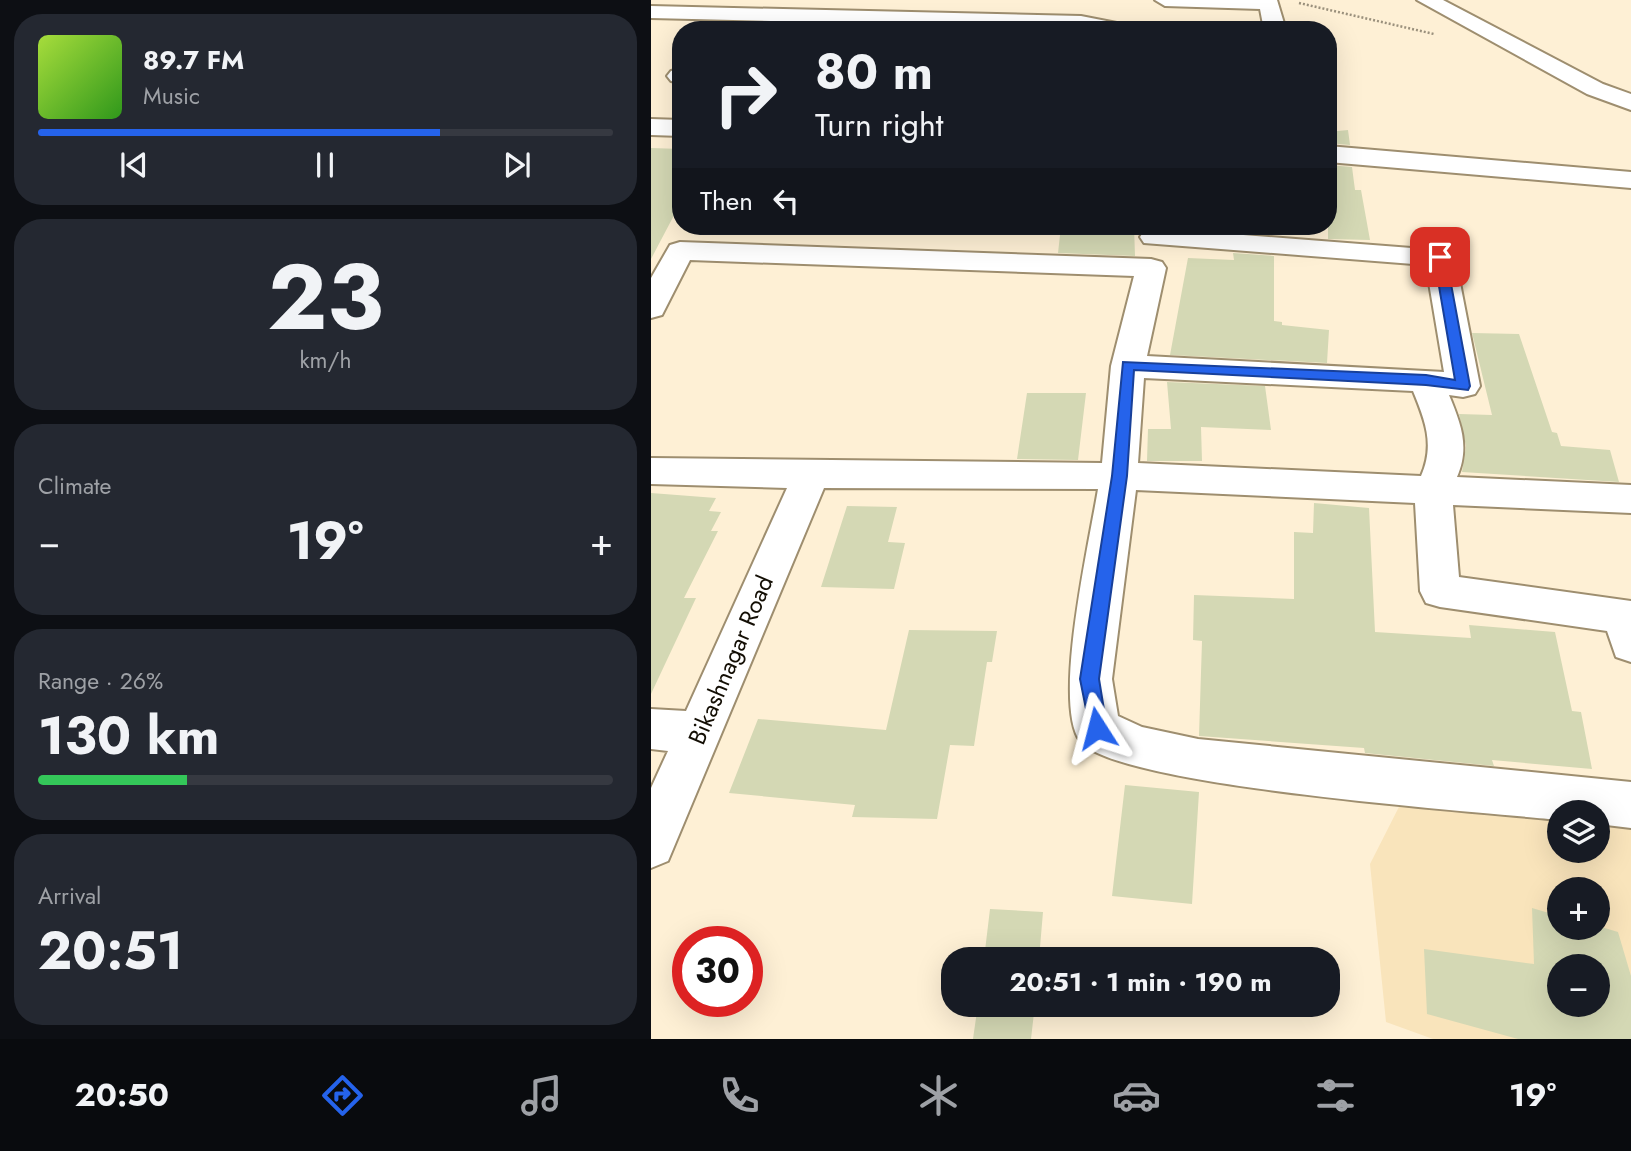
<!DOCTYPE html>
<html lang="en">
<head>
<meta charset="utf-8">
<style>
  :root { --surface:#171b24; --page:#242831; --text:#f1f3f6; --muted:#9ea1a6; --line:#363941; --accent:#2563eb }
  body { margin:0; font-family:Jost,sans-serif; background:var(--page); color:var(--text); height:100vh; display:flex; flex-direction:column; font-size:26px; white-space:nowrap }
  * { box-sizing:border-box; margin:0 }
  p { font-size:23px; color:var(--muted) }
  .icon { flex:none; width:38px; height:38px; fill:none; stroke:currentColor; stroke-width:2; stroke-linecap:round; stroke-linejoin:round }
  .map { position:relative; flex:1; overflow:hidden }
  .drawer { display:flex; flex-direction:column; gap:14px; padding:14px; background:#0d0f14; width:651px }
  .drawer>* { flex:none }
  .hud { position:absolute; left:21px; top:21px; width:665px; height:214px; border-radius:28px; box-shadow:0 7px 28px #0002; background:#171b24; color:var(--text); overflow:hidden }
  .fabs { position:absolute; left:896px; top:800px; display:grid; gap:14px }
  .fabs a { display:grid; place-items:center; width:63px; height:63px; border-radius:50%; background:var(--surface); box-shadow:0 7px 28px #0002; font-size:35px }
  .speed { position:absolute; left:21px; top:926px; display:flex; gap:14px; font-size:35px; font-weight:700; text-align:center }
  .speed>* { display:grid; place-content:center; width:91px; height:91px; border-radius:50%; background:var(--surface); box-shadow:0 7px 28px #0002; line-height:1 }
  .speed .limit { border:10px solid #d22; background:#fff; color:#111 }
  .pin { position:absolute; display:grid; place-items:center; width:60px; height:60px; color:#fff; margin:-30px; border-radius:14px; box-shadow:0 4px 10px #0006 }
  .me { position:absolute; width:77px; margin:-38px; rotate:351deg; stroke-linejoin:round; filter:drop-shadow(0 0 5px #0008) }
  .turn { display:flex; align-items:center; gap:24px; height:147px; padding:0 28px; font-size:32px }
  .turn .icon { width:91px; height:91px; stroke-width:2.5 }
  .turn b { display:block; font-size:49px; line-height:60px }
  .then { display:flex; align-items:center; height:66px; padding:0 28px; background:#0003; gap:14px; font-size:26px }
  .big { font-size:52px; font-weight:700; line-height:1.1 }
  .drawer .card { flex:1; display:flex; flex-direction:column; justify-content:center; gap:10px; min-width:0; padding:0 24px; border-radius:28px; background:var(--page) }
  .drawer .dial { align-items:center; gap:0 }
  .dial b { font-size:91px; line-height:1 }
  .song { display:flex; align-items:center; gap:21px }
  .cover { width:84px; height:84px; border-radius:10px; background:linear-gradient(135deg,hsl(80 70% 55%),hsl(110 70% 35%)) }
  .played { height:7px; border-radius:4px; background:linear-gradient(90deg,var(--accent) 70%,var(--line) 70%) }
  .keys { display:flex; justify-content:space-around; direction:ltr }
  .heat { display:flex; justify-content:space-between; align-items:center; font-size:38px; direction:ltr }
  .charge { height:10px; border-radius:5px; background:linear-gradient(90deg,#34c759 26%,var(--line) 0) }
  .trip { position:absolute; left:290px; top:947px; width:399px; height:70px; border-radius:28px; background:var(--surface); box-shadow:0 7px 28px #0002; font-weight:700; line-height:70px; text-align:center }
  .tabs { display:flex; height:112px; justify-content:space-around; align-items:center; background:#090b0e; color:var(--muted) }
  .tabs .icon { width:49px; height:49px }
  .tabs .selected { color:var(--accent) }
  .tabs b { font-size:32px; color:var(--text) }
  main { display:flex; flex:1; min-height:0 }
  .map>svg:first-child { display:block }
</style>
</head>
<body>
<main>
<section class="drawer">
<div class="card">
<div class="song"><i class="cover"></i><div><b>89.7 FM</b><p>Music</p></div></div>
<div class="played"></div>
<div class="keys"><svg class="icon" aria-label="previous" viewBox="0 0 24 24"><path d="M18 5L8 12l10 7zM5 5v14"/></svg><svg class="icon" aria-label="pause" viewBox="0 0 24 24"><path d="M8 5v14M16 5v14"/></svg><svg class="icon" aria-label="next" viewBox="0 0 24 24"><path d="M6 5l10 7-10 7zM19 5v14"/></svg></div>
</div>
<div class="card dial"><b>23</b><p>km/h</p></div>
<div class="card"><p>Climate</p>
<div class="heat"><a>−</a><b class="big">19°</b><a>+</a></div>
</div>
<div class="card"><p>Range · 26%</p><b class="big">130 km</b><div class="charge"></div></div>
<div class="card"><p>Arrival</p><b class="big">20:51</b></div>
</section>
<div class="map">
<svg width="980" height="1039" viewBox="0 0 980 1039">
  <rect width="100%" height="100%" fill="#fef0d5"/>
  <path fill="#f9e4bb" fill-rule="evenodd" d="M753 797 908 814V850H947V818L980 820V1039H782L735 1022 719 864ZM908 889H947V928H908ZM908 966H947V1004H908Z"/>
  <path fill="#d4d8b4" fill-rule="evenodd" d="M697 130 699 145 677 143V132Z
    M0 148 30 149V202L0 259Z
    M677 165 701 167 704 190H710L719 240 677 239Z
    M410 226H483L484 256 407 253Z
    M581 226H624V235L582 231Z
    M582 253 623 256V321L631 322V325L678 330 676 363 519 355 537 258 583 260Z
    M821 333 868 334 901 432 906 433 910 446 959 450 968 482 811 472 815 446 808 414 841 415Z
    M516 382 614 386 620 430 550 427 551 461H496L497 429H520Z
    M376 393H435L427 460 366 459Z
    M0 493 65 498 58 511 70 512 60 531H67L33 598H45L0 694Z
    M663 503 718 508 724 632 820 638 818 625 904 632 921 711 930 712 941 769 841 760 843 766 714 753 713 748 548 736 551 641 542 640 543 595 643 599V532L662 533Z
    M196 506 246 507 237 542 254 543 243 589 170 587Z
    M258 630 346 631 341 662H336L323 746 299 745 286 819 201 817 204 805 78 793 107 719 235 730Z
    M474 785 548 792 541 904 461 896Z
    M881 908 908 916V928L947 926 967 932 980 976V1039H867L776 1014 773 949 883 964ZM908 966H947V1004H908Z
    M339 909 392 912 388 959H333Z
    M327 1004H384L380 1039H322Z"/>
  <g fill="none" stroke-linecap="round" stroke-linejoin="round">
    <g stroke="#9e8e6f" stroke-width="4">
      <path id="minor" d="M504 0H626L635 30H613L609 9 514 6Z
        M766 0H792L952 84 980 94V110L936 94Z
        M0 6 430 16 476 25 479 30 0 18Z
        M30 69V83L20 81 16 76 20 71Z
        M0 119 30 120V136L0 135Z
        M677 146 980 172V188L677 162Z
        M503 228 799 251 804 257 829 386 824 394 812 397 798 395C810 424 819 447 806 477L980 485V513L802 505 808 577 980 601V662L965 657 956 631 789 607 775 603 769 591 764 503 485 490 461 679 467 716 491 727 547 739 980 782V828L947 824V812H908V820C834 812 464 787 429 741 401 703 439 539 447 489L173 488 17 861 0 868V788L17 751 0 749V709L35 711 136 488 0 484V458L451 463 460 366 483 276 39 260 11 315 0 318V278L19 245 29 242 500 259 511 262 515 268 496 356 793 372 775 265 493 243 489 237 493 231ZM493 378 762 391C774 420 784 445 770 476L487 463Z"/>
    </g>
    <path stroke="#9b917d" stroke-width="2.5" stroke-dasharray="2 2" stroke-linecap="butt" d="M648 3 783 34"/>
    <use href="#minor" fill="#fff" fill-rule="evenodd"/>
  </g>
  <path fill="#2563eb" stroke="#184099" stroke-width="2" d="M789 253 795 257 819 386 817 390 775 385 483 370 476 476 448 679 456 728 453 734 446 736 440 734 429 679 461 476 472 362 775 375 804 380 783 257Z"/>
  <g text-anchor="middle" stroke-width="6" stroke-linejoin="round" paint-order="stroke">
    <g font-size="24" fill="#130e04" stroke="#fff">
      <text transform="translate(80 660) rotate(-67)" y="8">Bikashnagar Road</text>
    </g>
  </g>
</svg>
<div class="fabs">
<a><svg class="icon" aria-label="layers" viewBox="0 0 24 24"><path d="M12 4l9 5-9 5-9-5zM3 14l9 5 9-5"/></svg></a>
<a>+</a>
<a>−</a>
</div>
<div class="speed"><div class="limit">30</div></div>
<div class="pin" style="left:789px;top:257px;background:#d93025"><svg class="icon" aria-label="arrive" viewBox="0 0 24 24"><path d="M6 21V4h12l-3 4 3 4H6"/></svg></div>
<svg class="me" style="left:446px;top:728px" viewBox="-20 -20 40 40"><path d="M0-17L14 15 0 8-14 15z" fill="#2563eb" stroke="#fff" stroke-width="4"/></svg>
<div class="trip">20:51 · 1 min · 190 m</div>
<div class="hud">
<div class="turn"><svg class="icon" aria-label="right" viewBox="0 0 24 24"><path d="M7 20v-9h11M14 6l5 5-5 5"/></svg><div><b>80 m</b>Turn right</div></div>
<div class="then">Then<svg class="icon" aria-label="left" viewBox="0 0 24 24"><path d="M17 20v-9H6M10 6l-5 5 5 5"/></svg></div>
</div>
</div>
</main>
<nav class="tabs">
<b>20:50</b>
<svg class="icon selected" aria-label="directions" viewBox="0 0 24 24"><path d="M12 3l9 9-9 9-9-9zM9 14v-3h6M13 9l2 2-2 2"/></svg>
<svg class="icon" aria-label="music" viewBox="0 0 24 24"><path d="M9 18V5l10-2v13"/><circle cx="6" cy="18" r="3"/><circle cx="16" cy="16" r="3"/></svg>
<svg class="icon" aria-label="phone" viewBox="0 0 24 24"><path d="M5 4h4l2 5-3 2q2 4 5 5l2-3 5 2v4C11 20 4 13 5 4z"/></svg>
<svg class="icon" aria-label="climate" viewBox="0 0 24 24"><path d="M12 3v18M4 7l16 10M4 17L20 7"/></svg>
<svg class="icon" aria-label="car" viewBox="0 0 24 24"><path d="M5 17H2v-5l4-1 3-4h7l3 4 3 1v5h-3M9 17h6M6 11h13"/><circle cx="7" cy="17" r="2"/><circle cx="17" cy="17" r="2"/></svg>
<svg class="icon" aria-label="filters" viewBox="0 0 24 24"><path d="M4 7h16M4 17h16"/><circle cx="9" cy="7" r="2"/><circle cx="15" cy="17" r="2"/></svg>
<b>19°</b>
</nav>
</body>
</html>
